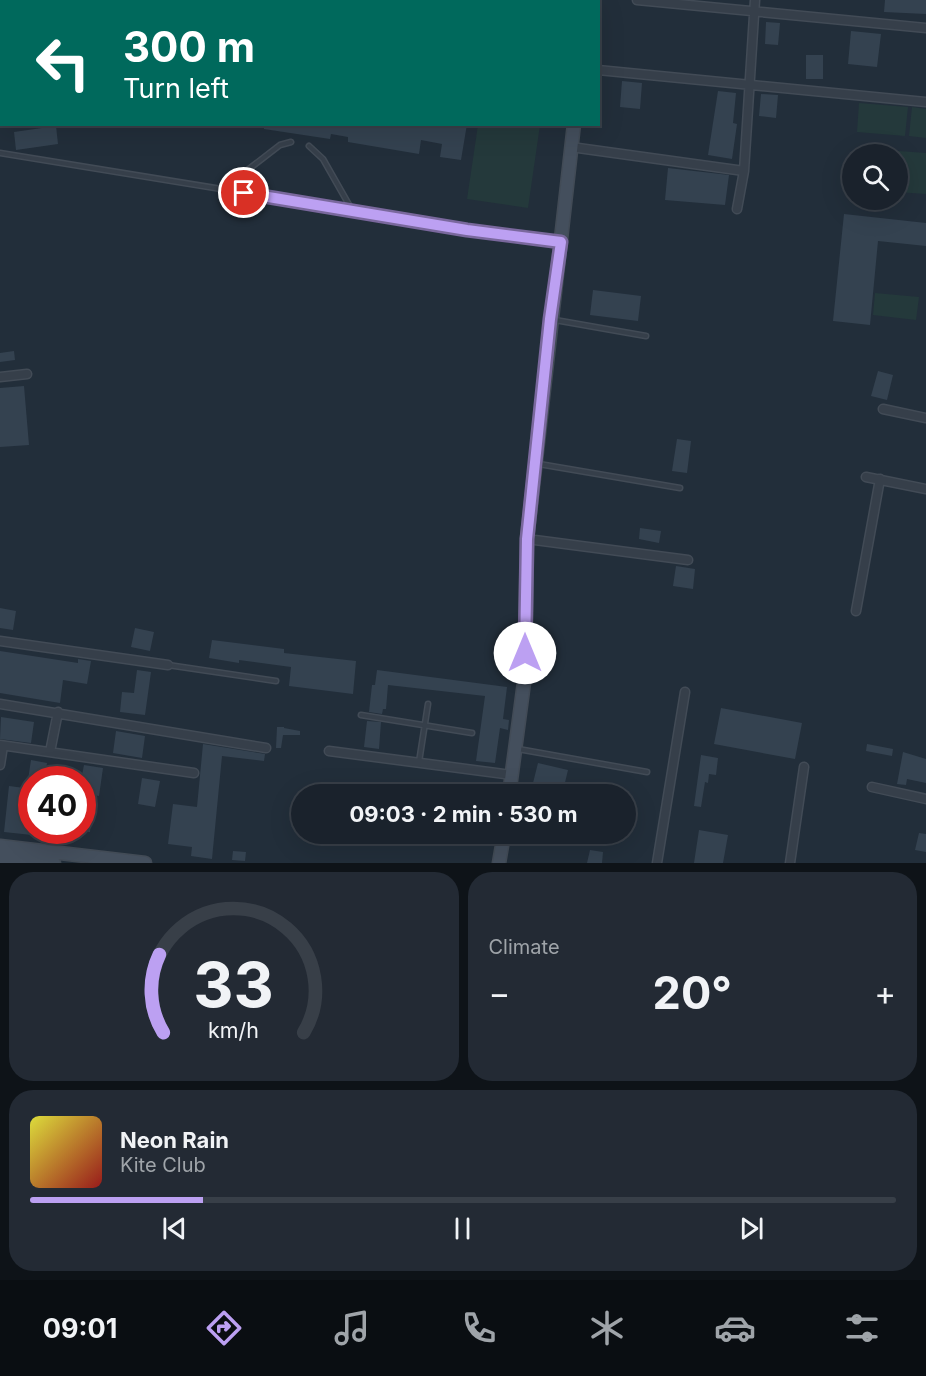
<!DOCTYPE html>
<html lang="en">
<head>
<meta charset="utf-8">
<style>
  :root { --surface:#1a222c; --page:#232a34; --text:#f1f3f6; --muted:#9fa4a9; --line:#383f48; --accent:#bca0f2 }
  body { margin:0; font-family:Inter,sans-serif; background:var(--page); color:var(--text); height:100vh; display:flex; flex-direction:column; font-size:22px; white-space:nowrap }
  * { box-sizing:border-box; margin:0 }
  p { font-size:20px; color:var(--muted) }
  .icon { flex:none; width:33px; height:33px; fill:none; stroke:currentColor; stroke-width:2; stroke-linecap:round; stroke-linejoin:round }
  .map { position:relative; height:863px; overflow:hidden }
  .panel { display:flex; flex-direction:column; gap:9px; padding:9px; background:#0e1318; flex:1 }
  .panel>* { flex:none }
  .hud { position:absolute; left:0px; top:0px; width:600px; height:126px; box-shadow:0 6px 24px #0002,0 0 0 2px var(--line); background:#00695c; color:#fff; overflow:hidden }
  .tools { position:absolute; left:842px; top:144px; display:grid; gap:12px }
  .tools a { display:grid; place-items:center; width:66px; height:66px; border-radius:50%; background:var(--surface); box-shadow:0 6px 24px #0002,0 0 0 2px var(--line); font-size:30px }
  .speed { position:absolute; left:18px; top:766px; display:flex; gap:12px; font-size:30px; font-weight:700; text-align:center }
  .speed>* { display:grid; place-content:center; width:78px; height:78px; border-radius:50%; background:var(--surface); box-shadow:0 6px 24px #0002,0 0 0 2px var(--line); line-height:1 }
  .speed .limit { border:9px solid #d22; background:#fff; color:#111 }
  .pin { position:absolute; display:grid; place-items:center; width:51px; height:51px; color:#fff; margin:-26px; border:3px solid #fff; border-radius:50%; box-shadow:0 2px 6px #0007 }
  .me { position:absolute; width:66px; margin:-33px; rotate:0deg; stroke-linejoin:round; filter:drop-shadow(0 0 4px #0008) }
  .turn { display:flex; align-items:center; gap:21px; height:126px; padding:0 24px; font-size:27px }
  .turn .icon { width:78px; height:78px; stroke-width:2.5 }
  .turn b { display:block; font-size:42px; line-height:51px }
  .big { font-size:45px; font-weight:700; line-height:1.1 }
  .panel .tile { flex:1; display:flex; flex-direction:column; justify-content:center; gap:9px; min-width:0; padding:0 21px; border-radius:24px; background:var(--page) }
  .panel .dial { align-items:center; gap:0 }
  .dial svg { height:156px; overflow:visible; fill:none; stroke:var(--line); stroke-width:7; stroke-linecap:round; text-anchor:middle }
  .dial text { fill:var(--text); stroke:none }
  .song { display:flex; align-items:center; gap:18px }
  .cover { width:72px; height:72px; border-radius:9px; background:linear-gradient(135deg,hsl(60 70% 55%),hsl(0 70% 35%)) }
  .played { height:6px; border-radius:3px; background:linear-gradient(90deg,var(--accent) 20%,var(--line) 20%) }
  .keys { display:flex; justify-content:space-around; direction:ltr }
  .heat { display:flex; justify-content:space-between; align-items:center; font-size:33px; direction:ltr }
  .panel .tiles { flex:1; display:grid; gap:9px; grid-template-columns:1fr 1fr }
  .tile:last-child { grid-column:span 2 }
  .trip { position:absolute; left:291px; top:784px; width:345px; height:60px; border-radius:30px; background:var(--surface); box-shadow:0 6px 24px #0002,0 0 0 2px var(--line); font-weight:700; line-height:60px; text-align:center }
  .dock { display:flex; height:96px; justify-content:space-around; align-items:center; background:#0a0e12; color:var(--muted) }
  .dock .icon { width:42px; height:42px }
  .dock .active { color:var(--accent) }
  .dock b { font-size:27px; color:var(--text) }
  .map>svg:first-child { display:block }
</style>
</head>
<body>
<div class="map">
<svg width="926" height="863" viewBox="0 0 926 863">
  <rect width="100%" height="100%" fill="#222e3a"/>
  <path fill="#24393b" d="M859 103 908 107 905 136 857 132Z
    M912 107 926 109V138L909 136Z
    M478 125H540L528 208 467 199Z
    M859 148 926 153V194L897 192V154H858Z
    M875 293 919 297 916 320 873 315Z"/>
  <path fill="#344250" d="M885 0H926V14L884 12Z
    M766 22 780 23 778 45 765 44Z
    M851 31 881 34 877 67 848 64Z
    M806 55H823V79H806Z
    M622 81 642 83 640 109 620 107Z
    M718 91 736 93 733 123 737 124 732 159 708 155Z
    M761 94 778 95 776 118 759 116Z
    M264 124H372L381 126V124L439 126 440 124H467L461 160 440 157 442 144 421 140 419 154 348 142V137L331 134 330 139 264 129Z
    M56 126 58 144 16 150 14 132Z
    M668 168 729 175 725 205 665 200Z
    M844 214 926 223V246L878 241 870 325 833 321Z
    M593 290 641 296 638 321 590 315Z
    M14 351 15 360 0 362V353Z
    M878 371 893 375 887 400 871 396Z
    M24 386 29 445 0 447V388Z
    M677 439 691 441 687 473 672 471Z
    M640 528 661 531 659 543 639 539Z
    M676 566 695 569 693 589 673 586Z
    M0 608 16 611 13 630 0 628Z
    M135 628 154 632 150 651 131 647Z
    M212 640 284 649V653L356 661 353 694 289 686 291 667 239 660V663L209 658Z
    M0 651 78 663V659L91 661 87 684 63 680 60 703 0 693Z
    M137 670 151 672 145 715 120 712 122 692 134 693Z
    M377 670 507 687 503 719 509 720 508 730 500 728 495 763 476 761 485 696 388 685 386 709H383L382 714 369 712 372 685H375Z
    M721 708 802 723 795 759 714 744Z
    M1 717 34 722 31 743 0 739Z
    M367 721 381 722 379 749 364 747Z
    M277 727H284V728L300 731V735H283L281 748H276Z
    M116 731 145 736 142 758 113 753Z
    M203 744 265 754 264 761 222 756 212 859 191 856 192 847 168 844 173 804 197 807Z
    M867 744 893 749 892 756 866 751Z
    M903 752 926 759V783L907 779 906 785 897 784Z
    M701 755 718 758 716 775 709 774 708 783 705 782 701 807 694 806Z
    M31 760 47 763 44 780H28Z
    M538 763 568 770 562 795H530Z
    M84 765 103 768 99 796 94 795 90 832 82 831 81 780Z
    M142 778 160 781 155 807 138 804Z
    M9 786 32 789V835L4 832Z
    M626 802 634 804 629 828H626Z
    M699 830 728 835 723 863H694Z
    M919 833 926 834V852L915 850Z
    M590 850 603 852 602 863H587Z
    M233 851 246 852 245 861 232 860Z"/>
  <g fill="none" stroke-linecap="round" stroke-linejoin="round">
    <g stroke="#424b56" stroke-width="7">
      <path id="lane" d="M309 146 323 159 352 210
        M0 153 467 229 557 241
        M223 189 280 145 291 142
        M555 320 646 336
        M539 464 680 488
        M168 665 276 681
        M361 715 472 733
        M518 749 647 772
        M419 762 428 704"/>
    </g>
    <g stroke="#424b56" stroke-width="11">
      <path id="street" d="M637 0 926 28
        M598 70 926 102
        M571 147 744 171
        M737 209 744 171 755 0
        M0 377 27 374
        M883 409 926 418
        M866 477 926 489
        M527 539 688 560
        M856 611 880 479
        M0 641 168 665
        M0 704 266 748
        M0 745 194 773
        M329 751 512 775
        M50 752 58 712
        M0 765 3 746
        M872 787 926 799
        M657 863 685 692
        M790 863 804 767"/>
    </g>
    <g stroke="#424b56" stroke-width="15">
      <path id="secondary" d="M586 2V0
        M509 795 525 675 527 539 574 124
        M0 846 145 863
        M0 857 54 863
        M499 863 504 834"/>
    </g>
    <use href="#lane" stroke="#363f4a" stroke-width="4"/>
    <use href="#street" stroke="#363f4a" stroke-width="8"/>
    <use href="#secondary" stroke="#444f5d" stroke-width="12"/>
  </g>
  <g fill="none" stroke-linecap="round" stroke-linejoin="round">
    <g stroke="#7a689d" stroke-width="15">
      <path id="route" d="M244 193 467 230 561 242 550 319 527 539 525 653"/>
    </g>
    <use href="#route" stroke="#bca0f2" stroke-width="10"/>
  </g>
</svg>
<div class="tools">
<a><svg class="icon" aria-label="search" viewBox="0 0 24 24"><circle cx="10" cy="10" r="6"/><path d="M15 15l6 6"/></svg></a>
</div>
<div class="speed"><div class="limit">40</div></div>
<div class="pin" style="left:244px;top:193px;background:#d93025"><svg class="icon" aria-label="arrive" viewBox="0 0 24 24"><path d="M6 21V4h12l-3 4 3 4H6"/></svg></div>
<svg class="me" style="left:525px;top:653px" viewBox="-20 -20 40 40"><circle r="19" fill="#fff"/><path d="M0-13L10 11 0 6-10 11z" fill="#bca0f2"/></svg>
<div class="trip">09:03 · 2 min · 530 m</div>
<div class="hud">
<div class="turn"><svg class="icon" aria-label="left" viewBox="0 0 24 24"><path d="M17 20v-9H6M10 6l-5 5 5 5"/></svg><div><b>300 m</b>Turn left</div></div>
</div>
</div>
<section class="panel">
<div class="tiles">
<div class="tile dial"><svg viewBox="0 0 100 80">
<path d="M14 69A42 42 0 1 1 86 69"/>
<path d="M14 69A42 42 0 0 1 12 29" stroke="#bca0f2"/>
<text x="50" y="56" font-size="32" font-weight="700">33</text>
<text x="50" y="72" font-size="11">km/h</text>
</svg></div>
<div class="tile"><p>Climate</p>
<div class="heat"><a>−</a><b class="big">20°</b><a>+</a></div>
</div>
<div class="tile">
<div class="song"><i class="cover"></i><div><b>Neon Rain</b><p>Kite Club</p></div></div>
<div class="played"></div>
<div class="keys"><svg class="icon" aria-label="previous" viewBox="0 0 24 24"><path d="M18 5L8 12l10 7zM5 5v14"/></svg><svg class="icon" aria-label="pause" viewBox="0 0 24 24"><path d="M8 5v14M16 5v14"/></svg><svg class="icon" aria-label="next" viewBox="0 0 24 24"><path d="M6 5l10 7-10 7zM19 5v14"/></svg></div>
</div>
</div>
</section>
<nav class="dock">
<b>09:01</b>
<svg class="icon active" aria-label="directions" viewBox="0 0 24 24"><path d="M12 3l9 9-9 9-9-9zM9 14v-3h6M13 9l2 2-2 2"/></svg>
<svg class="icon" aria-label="music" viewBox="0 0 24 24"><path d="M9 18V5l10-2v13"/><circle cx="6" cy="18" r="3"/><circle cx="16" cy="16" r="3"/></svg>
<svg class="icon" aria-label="phone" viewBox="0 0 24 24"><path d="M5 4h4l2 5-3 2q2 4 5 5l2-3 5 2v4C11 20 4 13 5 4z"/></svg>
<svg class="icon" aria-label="climate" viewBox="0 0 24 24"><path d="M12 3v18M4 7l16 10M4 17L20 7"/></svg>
<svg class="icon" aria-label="car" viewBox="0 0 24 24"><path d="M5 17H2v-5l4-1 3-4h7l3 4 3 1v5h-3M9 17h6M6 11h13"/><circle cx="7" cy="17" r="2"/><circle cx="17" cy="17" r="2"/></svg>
<svg class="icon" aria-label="filters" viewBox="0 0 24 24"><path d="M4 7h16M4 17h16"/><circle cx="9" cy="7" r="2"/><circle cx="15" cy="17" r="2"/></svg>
</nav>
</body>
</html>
